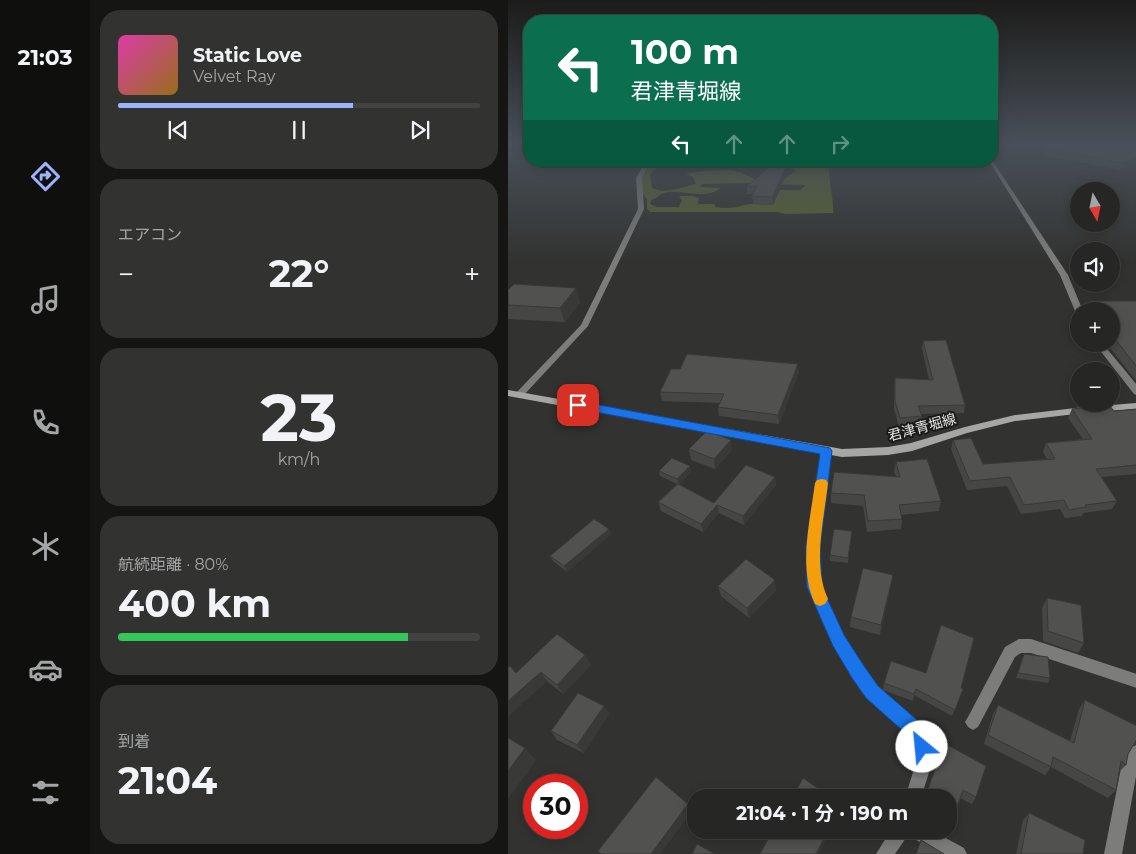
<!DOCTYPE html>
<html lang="ja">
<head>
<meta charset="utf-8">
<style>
  :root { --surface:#262624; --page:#323231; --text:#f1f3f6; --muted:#a4a5a6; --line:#424341; --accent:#9bb4fd }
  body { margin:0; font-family:Montserrat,"Noto Sans JP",sans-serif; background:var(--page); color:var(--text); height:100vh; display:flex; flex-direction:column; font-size:19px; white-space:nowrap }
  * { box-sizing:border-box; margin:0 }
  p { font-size:16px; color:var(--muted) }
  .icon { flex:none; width:28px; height:28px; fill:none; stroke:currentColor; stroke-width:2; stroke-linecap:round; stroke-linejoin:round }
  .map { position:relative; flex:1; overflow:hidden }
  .panel { display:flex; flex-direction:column; gap:10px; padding:10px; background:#151514; width:418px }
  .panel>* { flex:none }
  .guide { position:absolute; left:15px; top:15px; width:475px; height:152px; border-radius:20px; box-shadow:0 2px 12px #0003,0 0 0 1px var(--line); background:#0b6e4f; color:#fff; overflow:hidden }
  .needle { width:32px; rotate:171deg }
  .controls { position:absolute; left:562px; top:182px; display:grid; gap:10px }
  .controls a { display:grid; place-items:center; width:50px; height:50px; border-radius:50%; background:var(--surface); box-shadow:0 2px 12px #0003,0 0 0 1px var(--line); font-size:25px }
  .speed { position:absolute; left:15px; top:774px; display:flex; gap:10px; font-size:25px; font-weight:700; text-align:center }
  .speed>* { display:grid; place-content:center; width:65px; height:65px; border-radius:50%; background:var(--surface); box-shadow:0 2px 12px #0003,0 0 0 1px var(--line); line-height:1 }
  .speed .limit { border:8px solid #d22; background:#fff; color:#111 }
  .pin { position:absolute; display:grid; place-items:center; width:42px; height:42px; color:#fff; margin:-21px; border-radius:10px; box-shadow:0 2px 8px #0006 }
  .me { position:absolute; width:55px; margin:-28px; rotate:332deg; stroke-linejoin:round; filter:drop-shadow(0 0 4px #0008) }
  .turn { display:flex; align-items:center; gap:18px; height:105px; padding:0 25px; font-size:22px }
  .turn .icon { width:65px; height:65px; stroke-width:2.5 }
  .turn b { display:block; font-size:35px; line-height:42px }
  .lanes { display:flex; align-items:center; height:48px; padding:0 25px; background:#0003; justify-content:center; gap:25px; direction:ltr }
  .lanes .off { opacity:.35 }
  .big { font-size:38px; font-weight:700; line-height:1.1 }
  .panel .widget { flex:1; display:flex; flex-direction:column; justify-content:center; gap:8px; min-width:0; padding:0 18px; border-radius:20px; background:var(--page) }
  .panel .dial { align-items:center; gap:0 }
  .dial b { font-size:65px; line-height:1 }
  .song { display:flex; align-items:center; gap:15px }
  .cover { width:60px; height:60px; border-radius:8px; background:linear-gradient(135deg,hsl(320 70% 55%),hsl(40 70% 35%)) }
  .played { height:5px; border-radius:2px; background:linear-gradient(90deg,var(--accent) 65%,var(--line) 65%) }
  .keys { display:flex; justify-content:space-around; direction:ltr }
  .heat { display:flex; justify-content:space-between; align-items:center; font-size:28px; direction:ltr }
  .charge { height:8px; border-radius:4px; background:linear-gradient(90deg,#34c759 80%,var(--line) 0) }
  .trip { position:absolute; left:179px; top:789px; width:270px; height:50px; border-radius:20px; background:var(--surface); box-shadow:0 2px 12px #0003,0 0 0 1px var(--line); font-weight:700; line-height:50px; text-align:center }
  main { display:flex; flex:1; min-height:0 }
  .menu { display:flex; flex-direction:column; width:90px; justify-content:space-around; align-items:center; background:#0f0f0e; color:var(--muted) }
  .menu .icon { width:35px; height:35px }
  .menu .active { color:var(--accent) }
  .menu b { font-size:22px; color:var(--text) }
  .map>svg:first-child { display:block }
</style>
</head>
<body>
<main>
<nav class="menu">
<b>21:03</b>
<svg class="icon active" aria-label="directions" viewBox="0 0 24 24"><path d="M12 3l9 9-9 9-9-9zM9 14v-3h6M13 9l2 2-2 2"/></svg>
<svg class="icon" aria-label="music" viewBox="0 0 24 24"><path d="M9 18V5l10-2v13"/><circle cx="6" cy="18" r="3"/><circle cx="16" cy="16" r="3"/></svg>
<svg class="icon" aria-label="phone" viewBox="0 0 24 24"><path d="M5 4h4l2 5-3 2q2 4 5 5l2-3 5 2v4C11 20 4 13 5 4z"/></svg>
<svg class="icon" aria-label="climate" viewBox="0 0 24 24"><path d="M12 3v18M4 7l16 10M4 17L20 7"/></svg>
<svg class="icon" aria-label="car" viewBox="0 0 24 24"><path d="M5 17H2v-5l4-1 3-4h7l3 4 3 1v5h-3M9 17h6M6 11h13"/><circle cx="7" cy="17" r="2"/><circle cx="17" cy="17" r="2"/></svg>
<svg class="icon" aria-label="filters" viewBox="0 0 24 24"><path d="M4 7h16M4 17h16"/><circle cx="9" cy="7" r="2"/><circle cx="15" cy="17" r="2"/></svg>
</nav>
<section class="panel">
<div class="widget">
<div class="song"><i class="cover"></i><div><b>Static Love</b><p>Velvet Ray</p></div></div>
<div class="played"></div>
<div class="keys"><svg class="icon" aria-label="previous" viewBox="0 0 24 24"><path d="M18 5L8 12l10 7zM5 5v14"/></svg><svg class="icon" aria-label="pause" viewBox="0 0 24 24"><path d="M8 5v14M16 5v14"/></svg><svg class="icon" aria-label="next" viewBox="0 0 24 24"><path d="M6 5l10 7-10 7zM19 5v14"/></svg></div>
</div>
<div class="widget"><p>エアコン</p>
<div class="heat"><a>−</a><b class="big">22°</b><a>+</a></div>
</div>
<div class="widget dial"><b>23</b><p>km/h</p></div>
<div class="widget"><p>航続距離 · 80%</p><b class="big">400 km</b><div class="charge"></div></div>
<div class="widget"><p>到着</p><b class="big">21:04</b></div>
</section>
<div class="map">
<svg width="629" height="854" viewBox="0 0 629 854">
  <rect width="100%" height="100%" fill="#323330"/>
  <path fill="#58632d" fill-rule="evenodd" d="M146 161H161L148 167 142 175 144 188C158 195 174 187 188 184L185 177 178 174 195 171 221 170 232 172 246 179 275 180 288 171C284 165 280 165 274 165L270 163 253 161H322C319 180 326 195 325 213L278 214 269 212H142L139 209V200L134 192 133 177ZM242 183 247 184 298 185 292 190H272L264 205C256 205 244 203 236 205 226 208 218 209 207 207V204H190L191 198 185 196H173L171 197 174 200 171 207H149L142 204 143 200C147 199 150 196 153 194 172 186 194 202 213 188L192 187 195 184Z"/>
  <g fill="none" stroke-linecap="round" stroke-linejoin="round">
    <path fill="#7c7d7b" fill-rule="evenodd" d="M245 161H250L258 167 255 168Z"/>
    <path fill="#7c7d7b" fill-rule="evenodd" d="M484 160 560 275 575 311H571V313L567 311 552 275 481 161H484Z
      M138 161H143L134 178 136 209 80 326 15 396H9L7 394 9 392 73 325 130 209 128 178Z
      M587 344H595L629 385V395L626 394Z
      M318 447 322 448 323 451 311 547 313 587 336 636 369 687 415 727 422 747V769L413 798H397L406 769V747L403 736 359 697 326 646 301 587 299 547 313 451 314 448Z
      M511 639H523L629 674V688L523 653H513L507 657 470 727 465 730 460 727 457 722 460 717 497 647Z
      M629 745V771L614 854H596L614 763 623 747Z
      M383 830H423L456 848 459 854H432L400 835 387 854H368Z"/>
    <path fill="#a6a7a4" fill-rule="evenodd" d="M0 390 334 449 380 447 403 443 457 427 507 415 576 407 581 410 576 413 507 421 459 433 404 451 380 455 334 457 0 396Z
      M629 403V409L591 412 586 409 591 406Z"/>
  </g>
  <path fill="#464644" d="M539 143H629L612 170 535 155Z
    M278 175 265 205 245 204 244 196 245 194H239V186Z
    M0 290 72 302 57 322 0 319Z
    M582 301H629V382L599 344H604V311H580L579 310Z
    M415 341 457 405 456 413 413 414 414 416 412 425 391 427 386 409V386L387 378 421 380 414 349Z
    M291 372 271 424 211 416 210 407 212 403 154 401 152 392Z
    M564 409 606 411 629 409V474L594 477 609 501 604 509 575 513 574 516 557 518 552 509 513 514 499 486 459 490 443 449 445 440 475 464 539 459 535 452 538 443 575 439 560 418Z
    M181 449 224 450 207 469 183 460Z
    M388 462 433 501 431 511 393 515 394 519 393 529 359 532 355 506 323 503V493L388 476 386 472Z
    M151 471 183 472 171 484 206 503 267 477 268 485 236 525 211 513 195 532 153 511 150 502 169 484 152 476Z
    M101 529 103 534 59 572 45 561 42 556Z
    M343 536 340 563 322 561V555Z
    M383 585 372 635 342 627 343 617Z
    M210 586 268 590 241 618 213 596Z
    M539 598 576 643 570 653 535 641 534 608Z
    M516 654 542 678 540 683 508 678Z
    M83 665 55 694 39 681 8 673Z
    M376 683 453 688 455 689 444 716 406 695 405 701 375 690Z
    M577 700 629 744 625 745 620 754 618 765 612 771 608 790 600 798 543 767 537 775 476 744 485 714 490 705 562 741 571 709Z
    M96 706 101 714 76 753 49 740 43 731Z
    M436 743 468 797 464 804 452 798 444 822 440 829V798Z
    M521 813 575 854H508L515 820Z"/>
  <path fill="#393937" d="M629 157V163L612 170 614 163Z
    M278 167V175L265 205 264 197Z
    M68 288 72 302 57 322 52 308Z
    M290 364 291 372 271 424 270 415Z
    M223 440 224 450 207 469 206 459Z
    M182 466 183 472 171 485 169 479Z
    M267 477 268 485 236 525 235 516Z
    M209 505 211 513 195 532 193 524Z
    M101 529 103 534 59 572 56 566Z
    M385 575 383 585 372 635 373 625Z
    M267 580 268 590 241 618 239 608Z
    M77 655 83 665 55 694 49 685Z
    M33 672 39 681 0 717V701Z
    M96 706 101 714 76 753 69 745Z
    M17 748 28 760 0 799V771Z
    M180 804 184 811 152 854H143Z
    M320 830H323L311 854H308Z"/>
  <path fill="#51514f" stroke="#393937" d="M539 143H629V157L614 163 537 148Z
    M264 165 278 167 264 197 244 196 249 186H239Z
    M6 284 68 288 52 308 0 305V290Z
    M582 301H629V367L604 335V311H588Z
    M438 340 457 405 410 406 414 416 392 418 387 401V378L425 380 415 341Z
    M179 354 290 364 270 415 210 407 216 394 152 392 163 369H172Z
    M601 405 606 411 629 409V465L588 469 609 501 577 505 578 507 561 510 556 500 516 505 502 477 462 481 445 440 463 438 475 464 547 459 538 443 584 439 564 409Z
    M199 431 223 440 206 459 181 449Z
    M164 458 182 466 169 479 151 471Z
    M419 459 433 501 391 505 394 519 360 521 356 495 323 493 326 472 392 477 388 462Z
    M238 465 267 477 235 516 209 505 193 524 150 502 170 484 206 503Z
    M86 519 101 529 56 566 42 556Z
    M326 529 344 531 340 558 322 555Z
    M238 559 267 580 239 608 210 586Z
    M355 568 385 575 373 625 343 617Z
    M539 598 573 605 576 643 540 631Z
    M433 625 466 638 453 688 455 689 447 710 408 689 406 694 376 683 383 661 418 673Z
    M49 634 77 655 49 685 33 672 0 701V668L2 666 8 673Z
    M516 654 540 657 542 678 510 673Z
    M70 693 96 706 69 745 43 731Z
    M577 700 629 726V739L620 754 618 765 613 761 608 790 545 757 543 767 480 735 490 705 566 743Z
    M0 738 17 748 0 771Z
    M436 743 478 766 468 797 455 790 444 822 440 819V798H417Z
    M148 777 180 804 143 854H93L90 851Z
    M295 778 324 798H284Z
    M521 813 577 840 575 854H513Z
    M265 830H320L308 854H252Z
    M413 840 436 854H408Z
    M189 844 207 854H184Z"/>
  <linearGradient id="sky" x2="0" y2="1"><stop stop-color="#1c1c1a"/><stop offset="0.55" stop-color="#495059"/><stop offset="1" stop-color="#495059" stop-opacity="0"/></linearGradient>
  <rect width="629" height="262" fill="url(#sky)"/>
  <path fill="#1a73e8" stroke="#114b97" d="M70 401 322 448 324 451 312 547 314 587 336 635 356 666 370 686 416 726 423 747 421 754 414 756 408 754 403 738 358 698 344 678 325 646 299 587 298 547 312 454 66 408 64 405 66 402Z"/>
  <path fill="#f59e0b" d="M314 479 318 480 320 483C316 520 304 565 320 599L317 604 312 606 307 604C290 567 302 522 307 483L309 480Z"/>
  <g text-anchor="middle" stroke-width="4" stroke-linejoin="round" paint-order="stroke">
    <g font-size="14" fill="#e6e7e5" stroke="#1a1a19">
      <text transform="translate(414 427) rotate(-15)" y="5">君津青堀線</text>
    </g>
  </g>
</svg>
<div class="controls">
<a><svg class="needle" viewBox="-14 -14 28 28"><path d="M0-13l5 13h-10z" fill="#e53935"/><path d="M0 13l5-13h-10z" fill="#a4a5a6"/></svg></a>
<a><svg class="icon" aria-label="sound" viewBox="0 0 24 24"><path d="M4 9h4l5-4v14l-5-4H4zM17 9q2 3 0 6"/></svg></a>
<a>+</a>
<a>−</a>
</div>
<div class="speed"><div class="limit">30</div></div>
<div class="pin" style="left:70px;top:405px;background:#d93025"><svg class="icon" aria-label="arrive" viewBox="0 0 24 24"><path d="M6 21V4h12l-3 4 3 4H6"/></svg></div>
<svg class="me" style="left:414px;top:747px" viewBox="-20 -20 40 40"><circle r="19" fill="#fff"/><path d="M0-13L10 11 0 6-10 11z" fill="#1a73e8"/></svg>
<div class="trip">21:04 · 1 分 · 190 m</div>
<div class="guide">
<div class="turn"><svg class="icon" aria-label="left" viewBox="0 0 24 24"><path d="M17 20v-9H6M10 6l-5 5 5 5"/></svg><div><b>100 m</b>君津青堀線</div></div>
<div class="lanes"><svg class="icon" aria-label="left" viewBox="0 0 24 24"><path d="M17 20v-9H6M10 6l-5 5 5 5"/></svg><svg class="icon off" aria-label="ahead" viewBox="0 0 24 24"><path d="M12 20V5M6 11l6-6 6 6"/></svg><svg class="icon off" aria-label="ahead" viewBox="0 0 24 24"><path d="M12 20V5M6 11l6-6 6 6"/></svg><svg class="icon off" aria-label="right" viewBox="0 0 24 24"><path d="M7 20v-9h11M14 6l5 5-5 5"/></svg></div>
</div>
</div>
</main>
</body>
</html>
